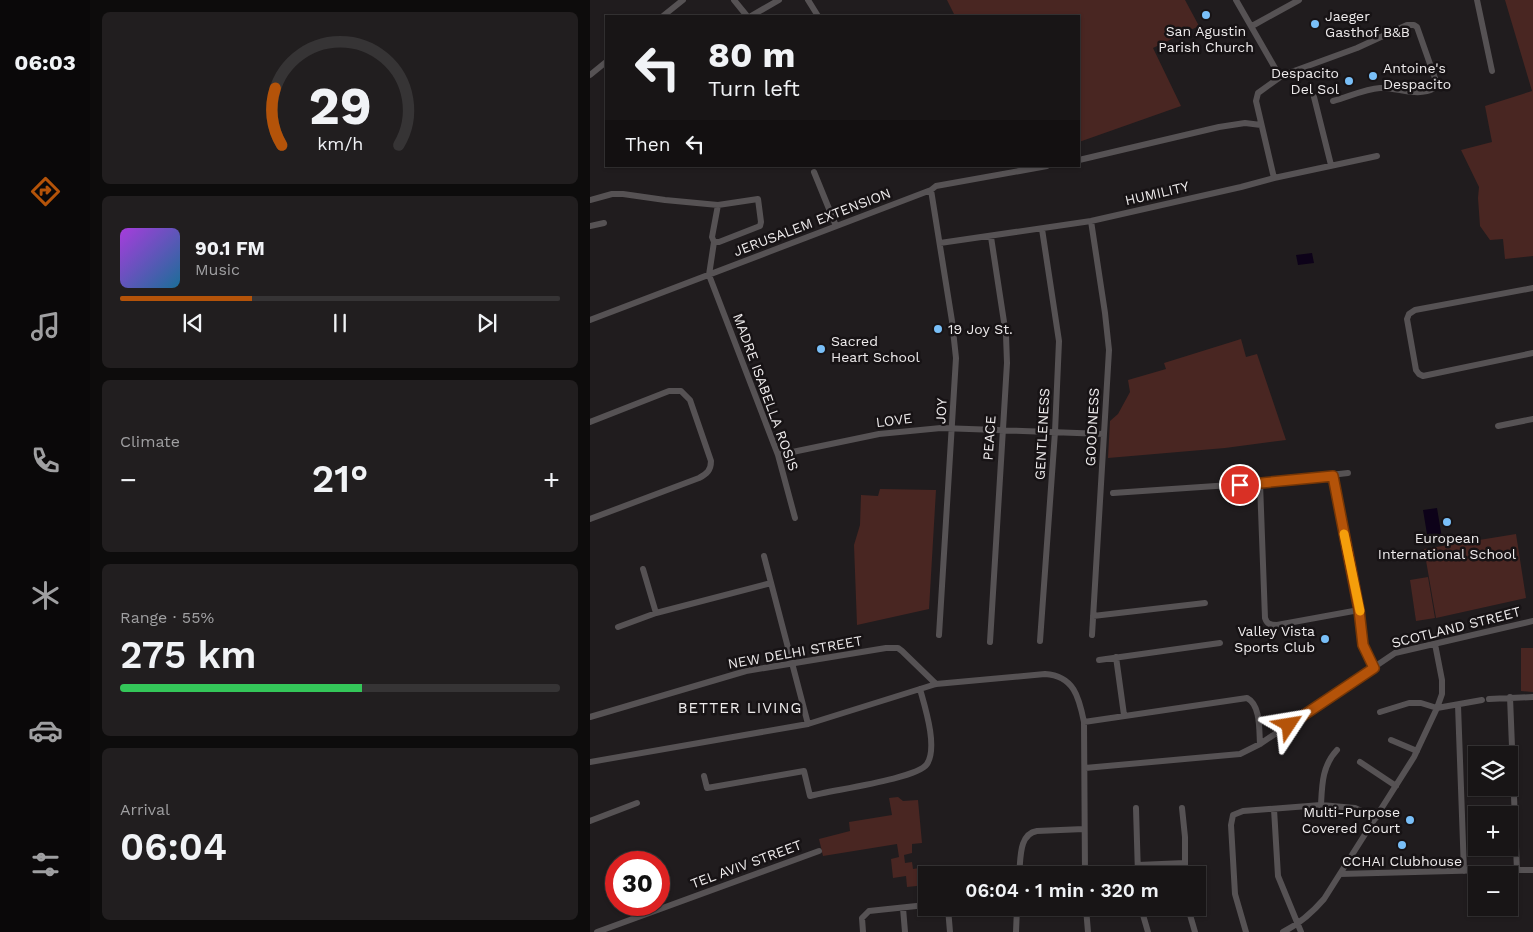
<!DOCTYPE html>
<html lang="en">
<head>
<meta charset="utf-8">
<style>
  :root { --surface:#181516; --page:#211e1f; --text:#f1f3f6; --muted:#9f9fa1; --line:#363435; --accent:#b45309 }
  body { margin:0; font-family:"Work Sans",sans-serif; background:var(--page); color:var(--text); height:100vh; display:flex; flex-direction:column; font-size:19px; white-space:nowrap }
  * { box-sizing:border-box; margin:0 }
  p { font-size:16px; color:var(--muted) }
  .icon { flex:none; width:28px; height:28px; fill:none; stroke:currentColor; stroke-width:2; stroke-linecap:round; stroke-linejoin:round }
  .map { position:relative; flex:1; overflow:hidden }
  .panel { display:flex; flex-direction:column; gap:12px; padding:12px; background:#0d0c0c; width:500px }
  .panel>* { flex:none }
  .hud { position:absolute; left:15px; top:15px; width:475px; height:152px; border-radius:0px; box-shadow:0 1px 4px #0004,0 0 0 1px var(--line); background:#181516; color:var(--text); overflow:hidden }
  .tools { position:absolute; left:878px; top:746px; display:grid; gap:10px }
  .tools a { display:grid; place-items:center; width:50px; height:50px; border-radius:0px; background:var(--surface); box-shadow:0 1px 4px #0004,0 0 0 1px var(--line); font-size:25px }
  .speed { position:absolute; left:15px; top:851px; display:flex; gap:10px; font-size:25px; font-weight:700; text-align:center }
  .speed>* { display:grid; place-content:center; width:65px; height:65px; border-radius:50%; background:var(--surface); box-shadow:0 1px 4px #0004,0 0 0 1px var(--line); line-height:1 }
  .speed .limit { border:8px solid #d22; background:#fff; color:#111 }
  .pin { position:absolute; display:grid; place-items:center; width:42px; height:42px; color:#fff; margin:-21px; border:2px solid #fff; border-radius:50%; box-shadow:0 1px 5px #0007 }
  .me { position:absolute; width:55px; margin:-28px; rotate:57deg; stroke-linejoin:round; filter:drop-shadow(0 0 4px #0008) }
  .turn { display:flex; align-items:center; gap:18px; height:105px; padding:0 20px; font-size:22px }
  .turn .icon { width:65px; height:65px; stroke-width:2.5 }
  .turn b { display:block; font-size:35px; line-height:42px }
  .then { display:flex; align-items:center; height:48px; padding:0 20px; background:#0003; gap:10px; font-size:19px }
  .big { font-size:38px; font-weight:600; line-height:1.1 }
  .panel .card { flex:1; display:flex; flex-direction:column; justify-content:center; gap:8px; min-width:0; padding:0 18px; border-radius:8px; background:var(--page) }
  .panel .dial { align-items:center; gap:0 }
  .dial svg { height:130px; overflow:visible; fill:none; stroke:var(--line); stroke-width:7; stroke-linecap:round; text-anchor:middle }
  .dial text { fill:var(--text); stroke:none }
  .song { display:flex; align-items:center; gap:15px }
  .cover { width:60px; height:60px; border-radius:8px; background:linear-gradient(135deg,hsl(280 70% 55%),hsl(200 70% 35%)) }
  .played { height:5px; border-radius:2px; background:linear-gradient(90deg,var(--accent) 30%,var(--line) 30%) }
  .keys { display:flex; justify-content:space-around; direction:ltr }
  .heat { display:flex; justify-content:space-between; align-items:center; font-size:28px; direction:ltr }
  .charge { height:8px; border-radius:4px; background:linear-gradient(90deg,#34c759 55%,var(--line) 0) }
  .trip { position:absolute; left:328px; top:866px; width:288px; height:50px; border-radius:0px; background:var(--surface); box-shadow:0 1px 4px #0004,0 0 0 1px var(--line); font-weight:600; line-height:50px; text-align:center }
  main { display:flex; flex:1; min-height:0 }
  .tabs { display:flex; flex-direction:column; width:90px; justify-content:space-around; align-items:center; background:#0a0809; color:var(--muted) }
  .tabs .icon { width:35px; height:35px }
  .tabs .active { color:var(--accent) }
  .tabs b { font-size:22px; color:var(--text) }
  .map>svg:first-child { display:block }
</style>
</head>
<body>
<main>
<nav class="tabs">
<b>06:03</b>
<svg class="icon active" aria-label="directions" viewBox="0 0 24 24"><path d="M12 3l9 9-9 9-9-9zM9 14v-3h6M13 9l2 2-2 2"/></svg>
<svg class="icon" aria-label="music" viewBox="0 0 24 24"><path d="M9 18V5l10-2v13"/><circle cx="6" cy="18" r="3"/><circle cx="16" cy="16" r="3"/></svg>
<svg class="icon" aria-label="phone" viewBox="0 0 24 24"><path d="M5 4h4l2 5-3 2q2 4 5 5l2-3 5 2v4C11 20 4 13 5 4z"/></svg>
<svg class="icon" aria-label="climate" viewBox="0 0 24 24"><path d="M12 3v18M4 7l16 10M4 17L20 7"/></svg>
<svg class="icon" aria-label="car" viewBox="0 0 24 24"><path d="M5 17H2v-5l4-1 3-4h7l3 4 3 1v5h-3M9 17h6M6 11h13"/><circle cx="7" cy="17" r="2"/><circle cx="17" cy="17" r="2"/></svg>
<svg class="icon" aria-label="filters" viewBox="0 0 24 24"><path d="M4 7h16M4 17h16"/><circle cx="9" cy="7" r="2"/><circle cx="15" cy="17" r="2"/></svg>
</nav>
<section class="panel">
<div class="card dial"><svg viewBox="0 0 100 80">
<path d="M14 69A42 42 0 1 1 86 69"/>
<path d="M14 69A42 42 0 0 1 10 34" stroke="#b45309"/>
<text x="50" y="56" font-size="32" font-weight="700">29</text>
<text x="50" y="72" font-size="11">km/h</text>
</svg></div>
<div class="card">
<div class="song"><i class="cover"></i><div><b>90.1 FM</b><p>Music</p></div></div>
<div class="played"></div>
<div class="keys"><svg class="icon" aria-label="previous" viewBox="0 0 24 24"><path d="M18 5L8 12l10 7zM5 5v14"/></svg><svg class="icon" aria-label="pause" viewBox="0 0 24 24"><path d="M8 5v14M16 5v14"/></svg><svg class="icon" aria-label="next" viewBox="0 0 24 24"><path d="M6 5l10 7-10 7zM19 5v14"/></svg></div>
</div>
<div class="card"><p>Climate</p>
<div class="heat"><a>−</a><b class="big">21°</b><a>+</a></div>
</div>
<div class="card"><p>Range · 55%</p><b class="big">275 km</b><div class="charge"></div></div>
<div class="card"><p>Arrival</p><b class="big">06:04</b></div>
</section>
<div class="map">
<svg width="943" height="932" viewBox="0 0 943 932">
  <rect width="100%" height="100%" fill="#201c1e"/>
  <path fill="#492622" d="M357 0H595L609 26 563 48 591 106 489 142V16H365Z
    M915 0H943V256L915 259 913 239 900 240 890 226 888 198 889 187 871 150 902 142 895 106 942 91Z
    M651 339 656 357 667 354 696 440 635 448 518 458 520 421 528 414 540 392 538 380 576 369 574 363Z
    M290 489 346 490 339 609 267 625 264 545 270 525 271 495 288 496Z
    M926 534 936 598 846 618 834 549Z
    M838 577 845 618 826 621 820 580Z
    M931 648H943V692L931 691Z
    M308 797 313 801 328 800 332 843 322 844V853L314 855 315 863 322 862 323 869 342 866 343 875H336V885L317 887 316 876 303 878 301 859 309 857 307 844 233 856 229 839 260 831 259 822 302 815 299 798Z"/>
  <path fill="#0d0219" d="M722 253 724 263 708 265 706 255Z
    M847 508 852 538 838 540 833 510Z"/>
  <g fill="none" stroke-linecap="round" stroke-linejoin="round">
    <path stroke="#565254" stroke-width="6" d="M144 0 157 16
      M218 0 228 16
      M646 0 685 68 688 72 693 75
      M887 0 902 71
      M73 16 93 0
      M161 16 189 0
      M662 26 709 0
      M0 75 16 62
      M724 97 741 165
      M489 160 629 127 655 123 671 125
      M224 172 246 226
      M684 178 666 101 668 93 693 75 767 48 817 25H824L827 27 846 81 845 88C827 98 808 87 790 88 775 89 758 97 743 101
      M341 190 362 321 366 358 349 635
      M0 200 22 194H33L75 200 128 205 168 199 171 222 170 226 129 242H124
      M128 205 122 237 124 242 119 275 188 455 205 518
      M501 221 515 313 519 350 502 635
      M0 226 14 223
      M350 243 501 221 651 187 684 178 787 156
      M943 288 825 310 819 314 817 319 826 370 829 374 833 376 943 353
      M0 320 341 190 346 186 457 166
      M0 422 79 391H91L100 400 121 461C121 470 117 474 109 478L0 519
      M908 426 943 419
      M188 455 289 434 351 428 514 434
      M743 476 769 610 773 645 784 668
      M670 483 675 618C677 624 680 625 687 625L769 610
      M523 493 670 483 758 473
      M174 556 218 724
      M53 569 66 613
      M503 616 615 603
      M28 627 66 613 181 583
      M450 641 465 432 469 341 452 229
      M400 642 417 363 416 335 401 237
      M526 657 534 715
      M509 660 630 643
      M920 697 927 871
      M899 699 943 697
      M868 705 874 871
      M790 712 819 703H831L847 708 892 700
      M0 717 156 671 296 648H308L312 651 346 684
      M494 722 657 698C671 705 669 731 670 744
      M801 740 827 751
      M0 762 218 724 346 684 455 674C484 676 489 697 494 722L495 875
      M770 762 806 786
      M495 768 650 754 670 744 805 653 943 621
      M114 776 117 788 214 771 220 796C241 790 327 779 337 764 348 747 335 707 330 689
      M731 805C732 785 732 766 747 750
      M546 808 548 875
      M592 808 595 837V875
      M684 809 688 876 711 932
      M0 821 47 803
      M548 865 595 863
      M910 870H943
      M750 874 899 870
      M429 875C431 861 428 834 447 831L494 829
      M313 908 315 932
      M358 908 360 932
      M496 908 498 932
      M551 908 558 932
      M598 908 605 932
      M7 932 229 851
      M273 932 272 918 279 911 336 905
      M426 932 427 908
      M656 932 645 894 641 825 643 815 653 811 731 805 765 808 786 818
      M693 932C709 924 722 913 734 899L824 757 847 708 852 694V680L845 644"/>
  </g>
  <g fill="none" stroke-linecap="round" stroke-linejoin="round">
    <g stroke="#753606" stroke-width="12">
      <path id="route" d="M650 485 743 476 769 610 773 645 784 668 699 725"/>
    </g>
    <use href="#route" stroke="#b45309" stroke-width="9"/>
    <path stroke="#f59e0b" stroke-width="9" d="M754 534 770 611"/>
  </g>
  <g fill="#79bff8" stroke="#171315" stroke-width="2">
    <circle cx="616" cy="15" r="5"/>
    <circle cx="725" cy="24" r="5"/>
    <circle cx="783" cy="76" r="5"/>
    <circle cx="759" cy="81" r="5"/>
    <circle cx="348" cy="329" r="5"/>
    <circle cx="231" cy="349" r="5"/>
    <circle cx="857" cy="522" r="5"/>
    <circle cx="735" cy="639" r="5"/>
    <circle cx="820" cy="820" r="5"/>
    <circle cx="812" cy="845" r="5"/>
  </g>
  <g text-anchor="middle" stroke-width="5" stroke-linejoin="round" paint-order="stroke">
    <g font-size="14" fill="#eeebec" stroke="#171315" text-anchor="start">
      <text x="735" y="21">Jaeger<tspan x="735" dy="16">Gasthof B&amp;B</tspan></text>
      <text x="616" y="36" text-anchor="middle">San Agustin<tspan x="616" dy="16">Parish Church</tspan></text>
      <text x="793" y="73">Antoine's<tspan x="793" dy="16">Despacito</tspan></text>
      <text x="749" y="78" text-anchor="end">Despacito<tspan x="749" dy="16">Del Sol</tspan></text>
      <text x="358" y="334">19 Joy St.</text>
      <text x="241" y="346">Sacred<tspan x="241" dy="16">Heart School</tspan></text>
      <text x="857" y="543" text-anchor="middle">European<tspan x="857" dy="16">International School</tspan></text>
      <text x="725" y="636" text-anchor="end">Valley Vista<tspan x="725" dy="16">Sports Club</tspan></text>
      <text x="810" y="817" text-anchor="end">Multi-Purpose<tspan x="810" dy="16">Covered Court</tspan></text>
      <text x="812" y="866" text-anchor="middle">CCHAI Clubhouse</text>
    </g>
    <g font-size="14" fill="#eeebec" stroke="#171315">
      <text transform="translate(567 193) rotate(-13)" y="5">HUMILITY</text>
      <text transform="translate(222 222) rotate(-21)" y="5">JERUSALEM EXTENSION</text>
      <text transform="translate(176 392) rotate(70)" y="5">MADRE ISABELLA ROSIS</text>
      <text transform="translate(351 411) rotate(-87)" y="5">JOY</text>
      <text transform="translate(304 420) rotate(-7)" y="5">LOVE</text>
      <text transform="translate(502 427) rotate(-87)" y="5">GOODNESS</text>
      <text transform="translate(452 434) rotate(-87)" y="5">GENTLENESS</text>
      <text transform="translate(399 438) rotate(-86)" y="5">PEACE</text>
      <text transform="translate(866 627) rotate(-14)" y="5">SCOTLAND STREET</text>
      <text transform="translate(205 652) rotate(-10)" y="5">NEW DELHI STREET</text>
      <text transform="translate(156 864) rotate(-20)" y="5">TEL AVIV STREET</text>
    </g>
    <g font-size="15" letter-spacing="1" fill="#eeebec" stroke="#171315">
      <text x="150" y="713">BETTER LIVING</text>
    </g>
  </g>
</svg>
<div class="tools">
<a><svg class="icon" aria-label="layers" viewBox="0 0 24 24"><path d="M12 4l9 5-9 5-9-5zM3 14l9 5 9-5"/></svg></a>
<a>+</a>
<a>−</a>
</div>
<div class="speed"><div class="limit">30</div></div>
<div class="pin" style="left:650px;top:485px;background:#d93025"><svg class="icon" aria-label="arrive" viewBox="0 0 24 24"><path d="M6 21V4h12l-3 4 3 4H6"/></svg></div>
<svg class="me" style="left:699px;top:725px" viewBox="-20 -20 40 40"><path d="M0-17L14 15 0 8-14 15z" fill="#b45309" stroke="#fff" stroke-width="4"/></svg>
<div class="trip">06:04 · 1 min · 320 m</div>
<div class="hud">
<div class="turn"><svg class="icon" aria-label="left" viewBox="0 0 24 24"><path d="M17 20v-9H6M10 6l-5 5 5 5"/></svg><div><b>80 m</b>Turn left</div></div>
<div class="then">Then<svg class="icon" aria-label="left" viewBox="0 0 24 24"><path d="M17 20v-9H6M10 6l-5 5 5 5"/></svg></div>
</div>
</div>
</main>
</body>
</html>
